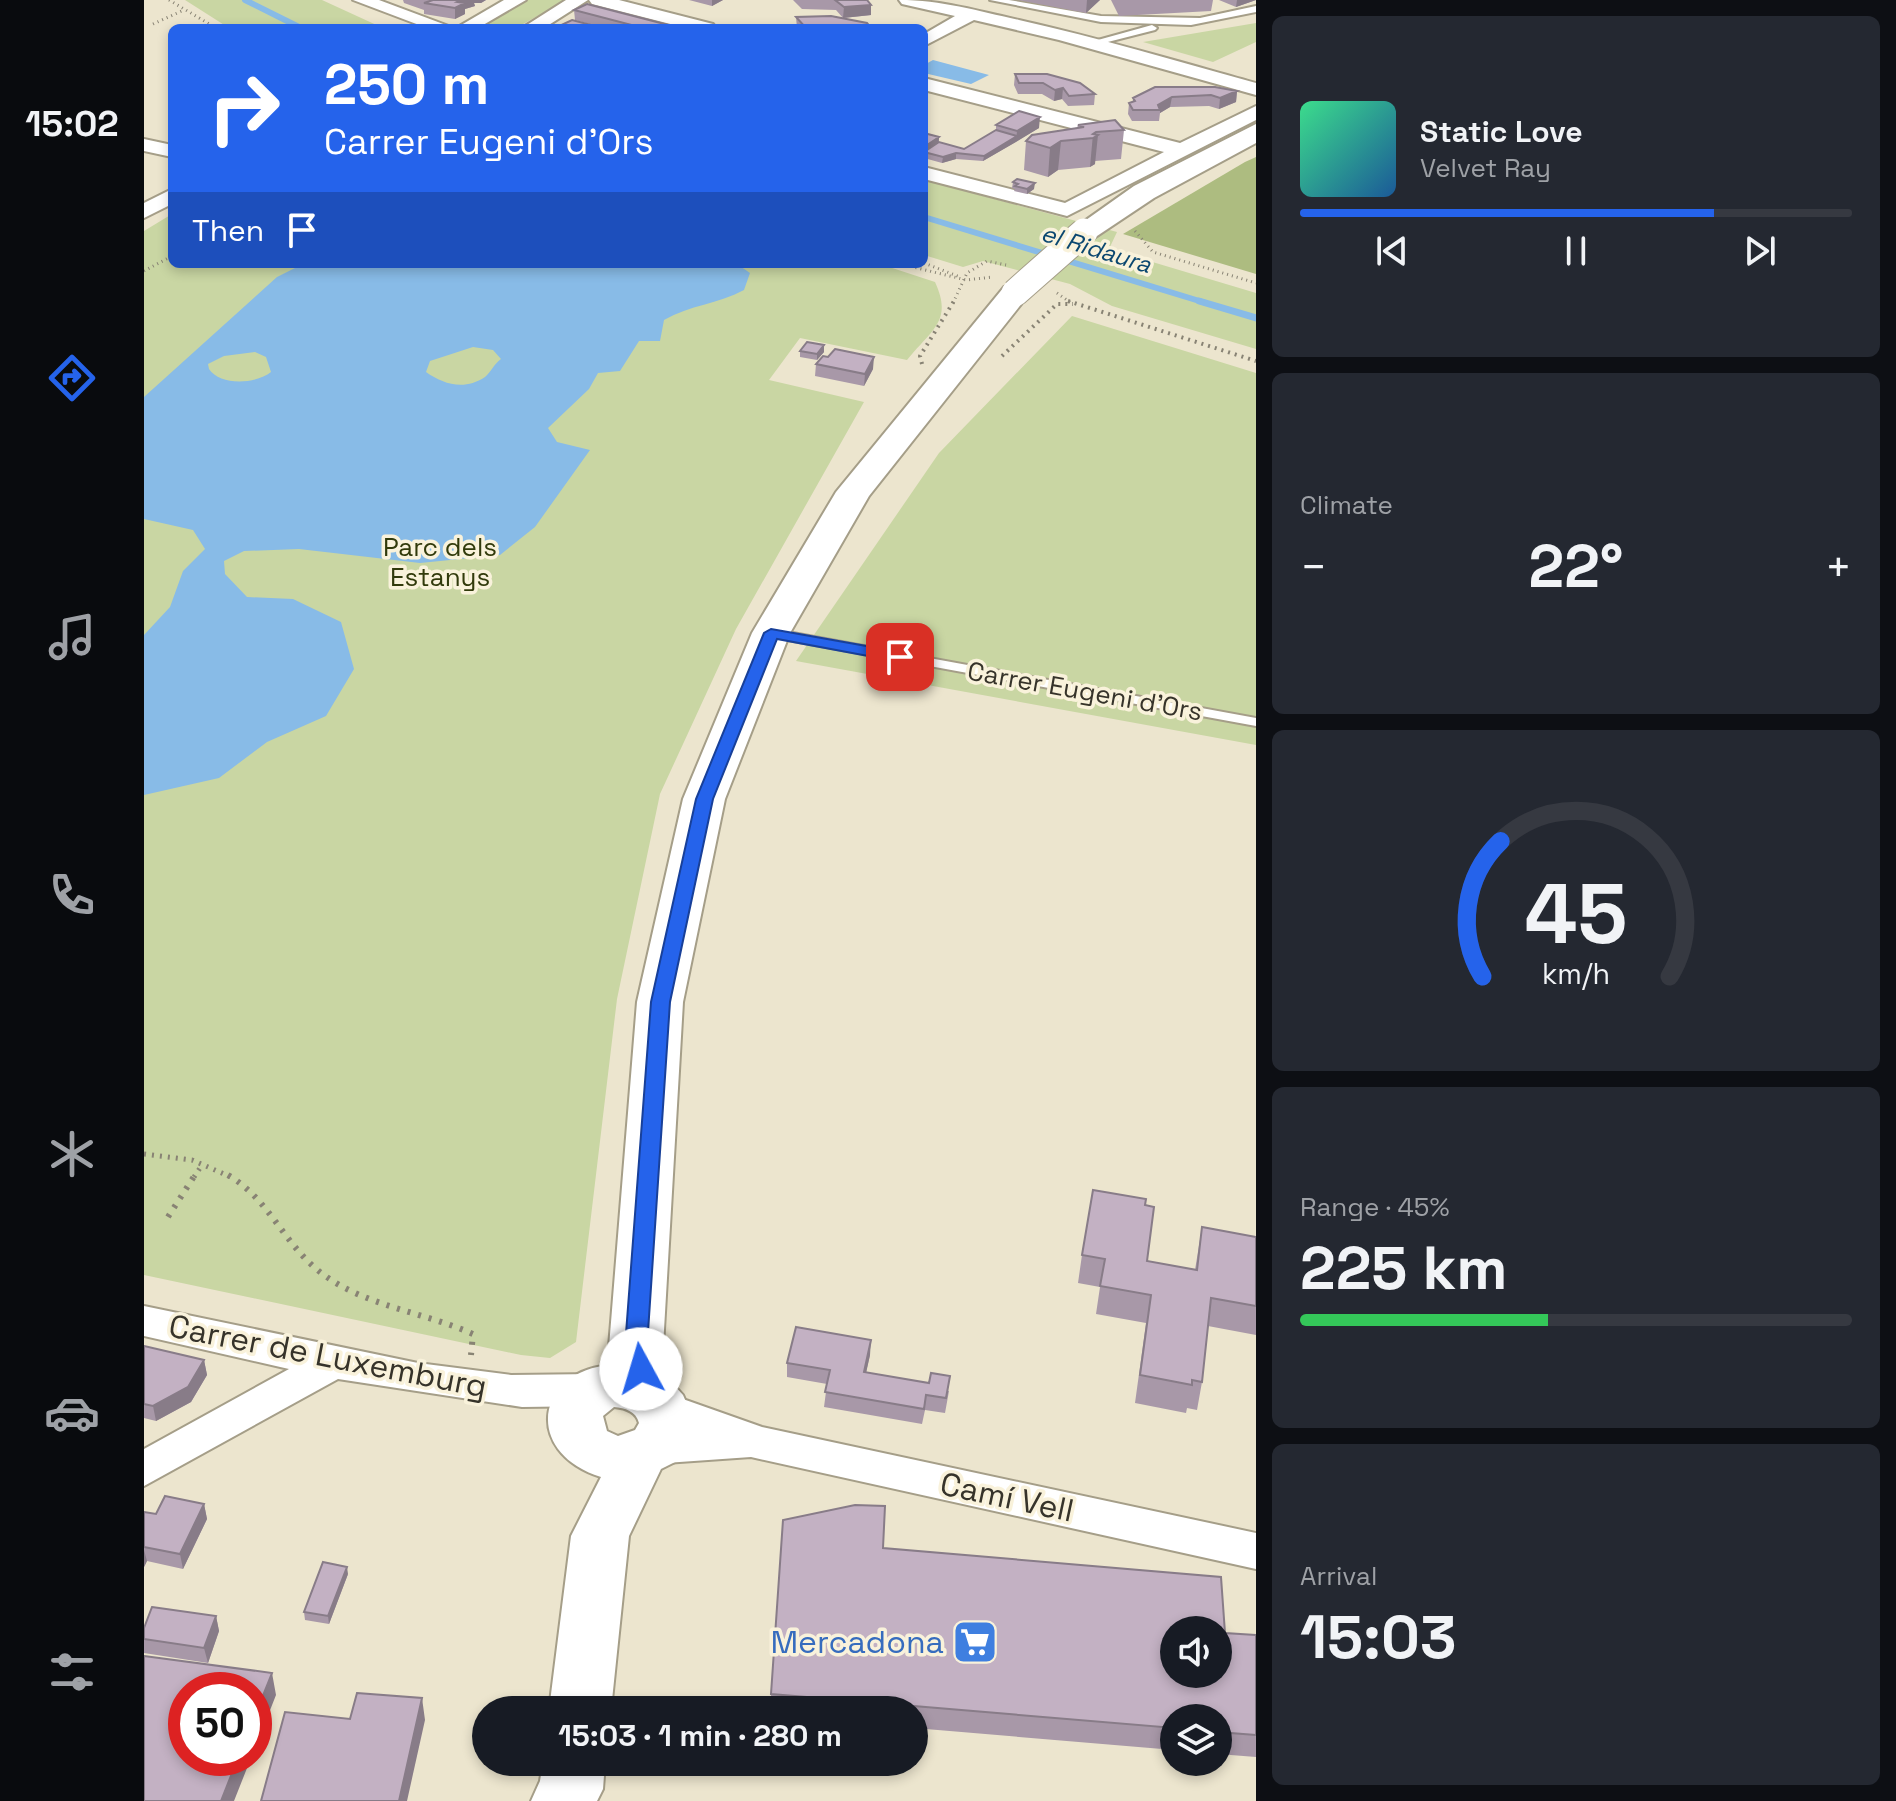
<!DOCTYPE html>
<html lang="en">
<head>
<meta charset="utf-8">
<style>
  :root { --surface:#171b24; --page:#242831; --text:#f1f3f6; --muted:#9ea1a6; --line:#363941; --accent:#2563eb }
  body { margin:0; font-family:"Space Grotesk",sans-serif; background:var(--page); color:var(--text); height:100vh; display:flex; flex-direction:column; font-size:30px; white-space:nowrap }
  * { box-sizing:border-box; margin:0 }
  p { font-size:26px; color:var(--muted) }
  .icon { flex:none; width:44px; height:44px; fill:none; stroke:currentColor; stroke-width:2; stroke-linecap:round; stroke-linejoin:round }
  .map { position:relative; flex:1; overflow:hidden }
  .drawer { display:flex; flex-direction:column; gap:16px; padding:16px; background:#0d0f14; width:640px }
  .drawer>* { flex:none }
  .top-card { position:absolute; left:24px; top:24px; width:760px; height:244px; border-radius:12px; box-shadow:0 4px 12px #0003; background:#2563eb; color:#fff; overflow:hidden }
  .controls { position:absolute; left:1016px; top:1616px; display:grid; gap:16px }
  .controls a { display:grid; place-items:center; width:72px; height:72px; border-radius:50%; background:var(--surface); box-shadow:0 4px 12px #0003; font-size:40px }
  .speed { position:absolute; left:24px; top:1672px; display:flex; gap:16px; font-size:40px; font-weight:700; text-align:center }
  .speed>* { display:grid; place-content:center; width:104px; height:104px; border-radius:50%; background:var(--surface); box-shadow:0 4px 12px #0003; line-height:1 }
  .speed .limit { border:12px solid #d22; background:#fff; color:#111 }
  .pin { position:absolute; display:grid; place-items:center; width:68px; height:68px; color:#fff; margin:-34px; border-radius:16px; box-shadow:0 4px 12px #0006 }
  .me { position:absolute; width:88px; margin:-44px; rotate:354deg; stroke-linejoin:round; filter:drop-shadow(0 0 6px #0008) }
  .turn { display:flex; align-items:center; gap:28px; height:168px; padding:0 24px; font-size:36px }
  .turn .icon { width:104px; height:104px; stroke-width:2.5 }
  .turn b { display:block; font-size:56px; line-height:68px }
  .then { display:flex; align-items:center; height:76px; padding:0 24px; background:#0003; gap:16px; font-size:30px }
  .big { font-size:60px; font-weight:800; line-height:1.1 }
  .drawer .tile { flex:1; display:flex; flex-direction:column; justify-content:center; gap:12px; min-width:0; padding:0 28px; border-radius:12px; background:var(--page) }
  .drawer .dial { align-items:center; gap:0 }
  .dial svg { height:208px; overflow:visible; fill:none; stroke:var(--line); stroke-width:7; stroke-linecap:round; text-anchor:middle }
  .dial text { fill:var(--text); stroke:none }
  .song { display:flex; align-items:center; gap:24px }
  .cover { width:96px; height:96px; border-radius:12px; background:linear-gradient(135deg,hsl(150 70% 55%),hsl(210 70% 35%)) }
  .played { height:8px; border-radius:4px; background:linear-gradient(90deg,var(--accent) 75%,var(--line) 75%) }
  .keys { display:flex; justify-content:space-around; direction:ltr }
  .heat { display:flex; justify-content:space-between; align-items:center; font-size:44px; direction:ltr }
  .charge { height:12px; border-radius:6px; background:linear-gradient(90deg,#34c759 45%,var(--line) 0) }
  .trip { position:absolute; left:328px; top:1696px; width:456px; height:80px; border-radius:40px; background:var(--surface); box-shadow:0 4px 12px #0003; font-weight:800; line-height:80px; text-align:center }
  main { display:flex; flex:1; min-height:0 }
  .dock { display:flex; flex-direction:column; width:144px; justify-content:space-around; align-items:center; background:#090b0e; color:var(--muted) }
  .dock .icon { width:56px; height:56px }
  .dock .on { color:var(--accent) }
  .dock b { font-size:36px; color:var(--text) }
  .map>svg:first-child { display:block }
</style>
</head>
<body>
<main>
<nav class="dock">
<b>15:02</b>
<svg class="icon on" aria-label="directions" viewBox="0 0 24 24"><path d="M12 3l9 9-9 9-9-9zM9 14v-3h6M13 9l2 2-2 2"/></svg>
<svg class="icon" aria-label="music" viewBox="0 0 24 24"><path d="M9 18V5l10-2v13"/><circle cx="6" cy="18" r="3"/><circle cx="16" cy="16" r="3"/></svg>
<svg class="icon" aria-label="phone" viewBox="0 0 24 24"><path d="M5 4h4l2 5-3 2q2 4 5 5l2-3 5 2v4C11 20 4 13 5 4z"/></svg>
<svg class="icon" aria-label="climate" viewBox="0 0 24 24"><path d="M12 3v18M4 7l16 10M4 17L20 7"/></svg>
<svg class="icon" aria-label="car" viewBox="0 0 24 24"><path d="M5 17H2v-5l4-1 3-4h7l3 4 3 1v5h-3M9 17h6M6 11h13"/><circle cx="7" cy="17" r="2"/><circle cx="17" cy="17" r="2"/></svg>
<svg class="icon" aria-label="filters" viewBox="0 0 24 24"><path d="M4 7h16M4 17h16"/><circle cx="9" cy="7" r="2"/><circle cx="15" cy="17" r="2"/></svg>
</nav>
<div class="map">
<svg width="1112" height="1801" viewBox="0 0 1112 1801">
  <rect width="100%" height="100%" fill="#ece5ce"/>
  <path fill="#c9d6a3" d="M41 0H178L239 28H85Z
    M382 0H422L372 28H332Z
    M1112 23V42L1069 62 999 42Z
    M780 180 973 232 965 249 1112 293V349L968 306 926 284 839 261 819 267 780 255Z
    M28 214V264H736L791 282C809 321 788 329 763 360L656 338 625 380 720 402 592 629 516 794 473 999 432 1342 406 1358 377 1355 0 1275V231Z
    M928 316 1112 373V745L652 661 795 453Z"/>
  <path fill="#adbc80" d="M1112 157V274L979 234 1101 162Z"/>
  <path fill="#88bbe7" fill-rule="evenodd" d="M789 60 845 75 827 84 780 73V65Z
    M159 264H593L606 273 600 290C574 304 546 305 520 320L516 341H495L476 371 454 373 445 389 404 428 413 442 446 450 391 527 356 555 276 563 155 549 100 551 80 561 81 574 103 597 149 599 197 622 210 669 182 716 123 742 75 778 0 795V635L26 607 39 571 61 549 49 530 0 519V397L133 277ZM329 347 349 350 357 359C350 364 347 372 341 377 320 391 299 384 282 372L286 361ZM111 352 122 357 127 372C112 384 76 386 65 369L64 364 80 356Z"/>
  <g fill="none" stroke-linecap="round" stroke-linejoin="round">
    <path stroke="#88bbe7" stroke-width="6" d="M101 0 157 28
      M780 217 1062 303"/>
    <path stroke="#88bbe7" stroke-width="7" d="M1055 301 1112 318"/>
    <g stroke="#a59e88" stroke-width="4">
      <path id="lane" d="M846 0H865L957 16 1056 18 1112 6V12L1047 25 957 22Z
        M1008 25 1013 28 1011 30 948 46 943 43Z
        M627 629 1112 718V726L622 636 620 633Z"/>
    </g>
    <g stroke="#a59e88" stroke-width="4">
      <path id="street" d="M209 0H235L310 28H283Z
        M360 0H382L334 28H312Z
        M422 0H444L400 28H378Z
        M445 0H475L569 24 572 28H542L448 4Z
        M755 0C798 0 834 11 875 20 955 38 1033 61 1112 83V95L915 40 830 20 780 46V34L811 16 758 4Z
        M780 78 1036 143 1112 106V120L923 216 780 179V167L921 203 1020 152 780 90Z
        M0 139 28 145V157L0 151Z
        M28 189V204L0 218V203Z
        M0 1306 274 1363 367 1375 452 1374 466 1379 472 1390 466 1401 452 1406 378 1407 194 1379 0 1486V1449L145 1369 0 1336Z
        M519 1392 618 1427 1112 1533V1569L607 1457 507 1464 493 1460 487 1448 493 1436 535 1430 505 1419 499 1408 505 1397Z"/>
    </g>
    <g stroke="#a59e88" stroke-width="4">
      <path id="secondary" d="M1112 124V143L1010 198 950 238H930L925 232 990 186Z
        M871 284 882 287 886 293 725 496 646 633 581 799 539 1002 519 1347 528 1383 539 1395 551 1423 540 1451 531 1462 517 1469 485 1536 467 1710H405L427 1536 457 1477C376 1451 394 1368 469 1365L465 1347 493 1002 539 799 608 633 692 492 860 287ZM470 1407C481 1408 492 1411 495 1423L491 1430 474 1436 463 1431 459 1416Z
        M399 1762H461L459 1789 453 1801H387L396 1781Z"/>
    </g>
    <path stroke="#888374" stroke-width="3" stroke-dasharray="1 4" stroke-linecap="butt" d="M25 0 72 28
      M9 24 40 10
      M991 231 1009 252 1112 283
      M780 263 816 277
      M757 264 822 280 849 277
      M0 271 28 256
      M913 293 927 303
      M809 303 823 273 843 261 862 265"/>
    <path stroke="#888374" stroke-width="4" stroke-dasharray="2 5" stroke-linecap="butt" d="M924 301 1112 361
      M858 356 913 304H929
      M778 364 776 356 810 301"/>
    <path stroke="#888374" stroke-width="5" stroke-dasharray="2 6" stroke-linecap="butt" d="M0 1154 48 1160 87 1177
      M50 1177 58 1165"/>
    <path stroke="#888374" stroke-width="6" stroke-dasharray="3 8" stroke-linecap="butt" d="M84 1175C125 1199 140 1244 176 1272 219 1306 280 1312 329 1334L327 1355
      M24 1217 51 1175"/>
    <use href="#lane" fill="#fff" fill-rule="evenodd"/>
    <use href="#street" fill="#fff" fill-rule="evenodd"/>
    <use href="#secondary" fill="#fff" fill-rule="evenodd"/>
    <g stroke="#a59e88" stroke-width="29" stroke-linecap="butt">
      <path id="secondary-bridge" d="M871 293 940 232"/>
    </g>
    <use href="#secondary-bridge" stroke="#fff" stroke-width="27"/>
  </g>
  <path fill="#a898a8" d="M259 0H342L337 3H330L331 6 321 9V14L311 19 280 14V10L260 3Z
    M545 0H579L568 6Z
    M649 0H723L727 5V15L699 18 692 10 658 9Z
    M874 0H956L942 13Z
    M967 0H1069L1067 11 975 16Z
    M1075 0H1112L1092 7Z
    M430 10 536 28H460L431 20Z
    M652 17 727 28H653Z
    M871 74 951 94 950 105 924 106 918 99 910 101 898 94H874L870 85Z
    M1093 91 1092 102 1075 109 1065 106 1026 107 1016 113 1015 121H988L984 114 985 103 989 102V98Z
    M852 125 895 128 839 161 812 159 798 163 780 158V133L795 137V142L820 149 852 130Z
    M934 125 980 130 977 159 951 161V164L946 167 914 170 904 177 880 170 882 141 933 128Z
    M869 182 890 189 883 194 870 191 871 189 868 188Z
    M656 351 680 352 673 360 656 357Z
    M672 364 729 369 720 386 671 376Z
    M1001 1205 1003 1261 1051 1270 1058 1227 1112 1237V1335L1064 1326 1058 1382 1053 1410 1043 1408 1042 1413 991 1403 1002 1323 952 1314 956 1287 934 1283 938 1255Z
    M0 1346 60 1360 63 1375 47 1402 12 1421 0 1418Z
    M726 1355 722 1372 805 1391 801 1413 781 1410 778 1424 680 1407 683 1384 643 1377V1363Z
    M60 1504 63 1519 39 1569 3 1561 0 1567V1512L12 1514Z
    M739 1548 1081 1633 1112 1635V1757L1074 1754V1718H1030V1750L770 1728V1710H627V1694Z
    M204 1574 185 1624 161 1620 160 1612Z
    M72 1616 75 1631 64 1663 0 1653V1628Z"/>
  <path fill="#887c88" d="M317 0H342L337 3H330L331 6 321 9V14L311 19V8L313 2Z
    M568 0H579L568 6Z
    M943 0H956L942 13Z
    M1093 0H1112L1092 7Z
    M727 5V15L699 18 700 7Z
    M919 88 918 99 910 101 911 90Z
    M1093 91 1092 102 1075 109 1076 98Z
    M1028 97 1026 107 1016 113V110L1014 105Z
    M896 117 895 128 872 142 873 131Z
    M952 132V137L954 135 951 164 946 167 949 134Z
    M873 136 872 142 839 161 840 156Z
    M795 137 794 148 780 152V147Z
    M917 141 914 170 904 177 906 148Z
    M812 153V159L798 163 799 157Z
    M891 183 890 189 883 194V189Z
    M680 345V352L673 360V354Z
    M730 357 729 369 720 386 721 374Z
    M727 1340 726 1355 719 1387 720 1372Z
    M60 1360 63 1375 47 1402 12 1421 9 1406Z
    M60 1504 63 1519 39 1569 36 1554Z
    M0 1550 3 1561 0 1567Z
    M203 1567 204 1574 185 1624 184 1616Z
    M72 1616 75 1631 64 1663 60 1648Z
    M128 1673 132 1695 110 1751V1718Z
    M278 1698 281 1720 263 1801H255Z
    M94 1758H107L90 1801H77Z"/>
  <path fill="#c3b1c3" stroke="#887c88" stroke-width="2" fill-rule="evenodd" d="M289 0H317L313 2 321 3 311 8 280 3Z
    M691 0H723L727 5 700 7Z
    M443 4 536 28H499L430 10Z
    M687 16 723 23 727 28H688L684 27 662 28 652 17Z
    M428 20 451 26 447 28H411Z
    M871 74H903L936 83 951 94 925 96 919 88 911 90 899 83H875Z
    M1011 87H1071L1093 91 1076 98 1067 95 1028 97 1014 105 1016 110H989L985 103 991 101 989 98Z
    M875 111 896 117 873 131 852 125Z
    M971 120 980 130 952 132 949 134 954 135 949 138 917 141 906 148 882 141 888 135 940 127 934 125Z
    M852 130 873 136 840 156 812 153 799 157 780 152 795 142 820 149Z
    M780 133 795 137 780 147Z
    M873 179 891 183 883 189 871 186 874 184 869 182Z
    M663 342 680 345 673 354 656 351Z
    M691 349 730 357 721 374 672 364 679 356 684 357Z
    M949 1190 1002 1199 1001 1205 1010 1207 1003 1261 1053 1270 1058 1227 1112 1237V1306L1067 1298 1058 1382 1048 1380V1385L996 1375 1007 1295 956 1286 961 1259 938 1255Z
    M652 1327 727 1340 720 1372 785 1383 787 1373 806 1376 802 1398 782 1395 780 1409 681 1392 686 1370 643 1363Z
    M0 1346 60 1360 44 1387 9 1406 0 1404Z
    M21 1496 60 1504 36 1554 0 1547V1512L12 1514Z
    M711 1505 741 1506 739 1548 1077 1577 1081 1633 1112 1635V1735L1074 1732V1718H1030V1728L627 1694 639 1520ZM1030 1630H1074V1674H1030Z
    M179 1562 203 1567 184 1616 160 1612Z
    M8 1607 72 1616 60 1648 0 1639V1628Z
    M0 1656 128 1673 110 1718V1690H42V1758H94L77 1801H0Z
    M213 1693 278 1698 255 1801H117L141 1712 206 1719Z"/>
  <path fill="#2563eb" stroke="#184099" stroke-width="2" d="M627 629 756 652 764 657 756 662 633 639 569 799 526 1002 503 1347 509 1369 505 1376H489L481 1347 507 1002 552 799 620 633Z"/>
  <defs>
    <g id="supermarket-square" transform="scale(2.3)"><rect x="-9" y="-9" width="18" height="18" rx="4" fill="#3f7fe0" stroke="#f9f2db"/><path d="M-6-5.5h2.5l.6 2H6L4.5 2H-2.5L-4.4-4H-6ZM-1.5 3.2a1.3 1.3 0 1 0 .1 0ZM3 3.2a1.3 1.3 0 1 0 .1 0Z" fill="#fff"/></g>
  </defs>
  <g fill-rule="evenodd">
    <use href="#supermarket-square" x="831" y="1642"/>
  </g>
  <g text-anchor="middle" stroke-width="7" stroke-linejoin="round" paint-order="stroke">
    <g font-size="24" font-style="italic" fill="#0b4770" stroke="#f9f2db">
      <text transform="translate(952 249) rotate(17)" y="8">el Ridaura</text>
    </g>
    <g font-size="26" fill="#313a0b" stroke="#f9f2db">
      <text x="296" y="556">Parc dels<tspan x="296" dy="30">Estanys</tspan></text>
    </g>
    <g font-size="26" fill="#36332a" stroke="#f9f2db">
      <text transform="translate(941 691) rotate(10)" y="9">Carrer Eugeni d'Ors</text>
    </g>
    <g font-size="32" fill="#36332a" stroke="#f9f2db">
      <text transform="translate(184 1356) rotate(11)" y="11">Carrer de Luxemburg</text>
      <text transform="translate(863 1497) rotate(12)" y="11">Camí Vell</text>
    </g>
    <g font-size="32" fill="#366cbe" stroke="#f9f2db" text-anchor="end">
      <text x="800" y="1653">Mercadona</text>
    </g>
  </g>
</svg>
<div class="controls">
<a><svg class="icon" aria-label="sound" viewBox="0 0 24 24"><path d="M4 9h4l5-4v14l-5-4H4zM17 9q2 3 0 6"/></svg></a>
<a><svg class="icon" aria-label="layers" viewBox="0 0 24 24"><path d="M12 4l9 5-9 5-9-5zM3 14l9 5 9-5"/></svg></a>
</div>
<div class="speed"><div class="limit">50</div></div>
<div class="pin" style="left:756px;top:657px;background:#d93025"><svg class="icon" aria-label="arrive" viewBox="0 0 24 24"><path d="M6 21V4h12l-3 4 3 4H6"/></svg></div>
<svg class="me" style="left:497px;top:1369px" viewBox="-20 -20 40 40"><circle r="19" fill="#fff"/><path d="M0-13L10 11 0 6-10 11z" fill="#2563eb"/></svg>
<div class="trip">15:03 · 1 min · 280 m</div>
<div class="top-card">
<div class="turn"><svg class="icon" aria-label="right" viewBox="0 0 24 24"><path d="M7 20v-9h11M14 6l5 5-5 5"/></svg><div><b>250 m</b>Carrer Eugeni d'Ors</div></div>
<div class="then">Then<svg class="icon" aria-label="arrive" viewBox="0 0 24 24"><path d="M6 21V4h12l-3 4 3 4H6"/></svg></div>
</div>
</div>
<section class="drawer">
<div class="tile">
<div class="song"><i class="cover"></i><div><b>Static Love</b><p>Velvet Ray</p></div></div>
<div class="played"></div>
<div class="keys"><svg class="icon" aria-label="previous" viewBox="0 0 24 24"><path d="M18 5L8 12l10 7zM5 5v14"/></svg><svg class="icon" aria-label="pause" viewBox="0 0 24 24"><path d="M8 5v14M16 5v14"/></svg><svg class="icon" aria-label="next" viewBox="0 0 24 24"><path d="M6 5l10 7-10 7zM19 5v14"/></svg></div>
</div>
<div class="tile"><p>Climate</p>
<div class="heat"><a>−</a><b class="big">22°</b><a>+</a></div>
</div>
<div class="tile dial"><svg viewBox="0 0 100 80">
<path d="M14 69A42 42 0 1 1 86 69"/>
<path d="M14 69A42 42 0 0 1 21 17" stroke="#2563eb"/>
<text x="50" y="56" font-size="32" font-weight="700">45</text>
<text x="50" y="72" font-size="11">km/h</text>
</svg></div>
<div class="tile"><p>Range · 45%</p><b class="big">225 km</b><div class="charge"></div></div>
<div class="tile"><p>Arrival</p><b class="big">15:03</b></div>
</section>
</main>
</body>
</html>
